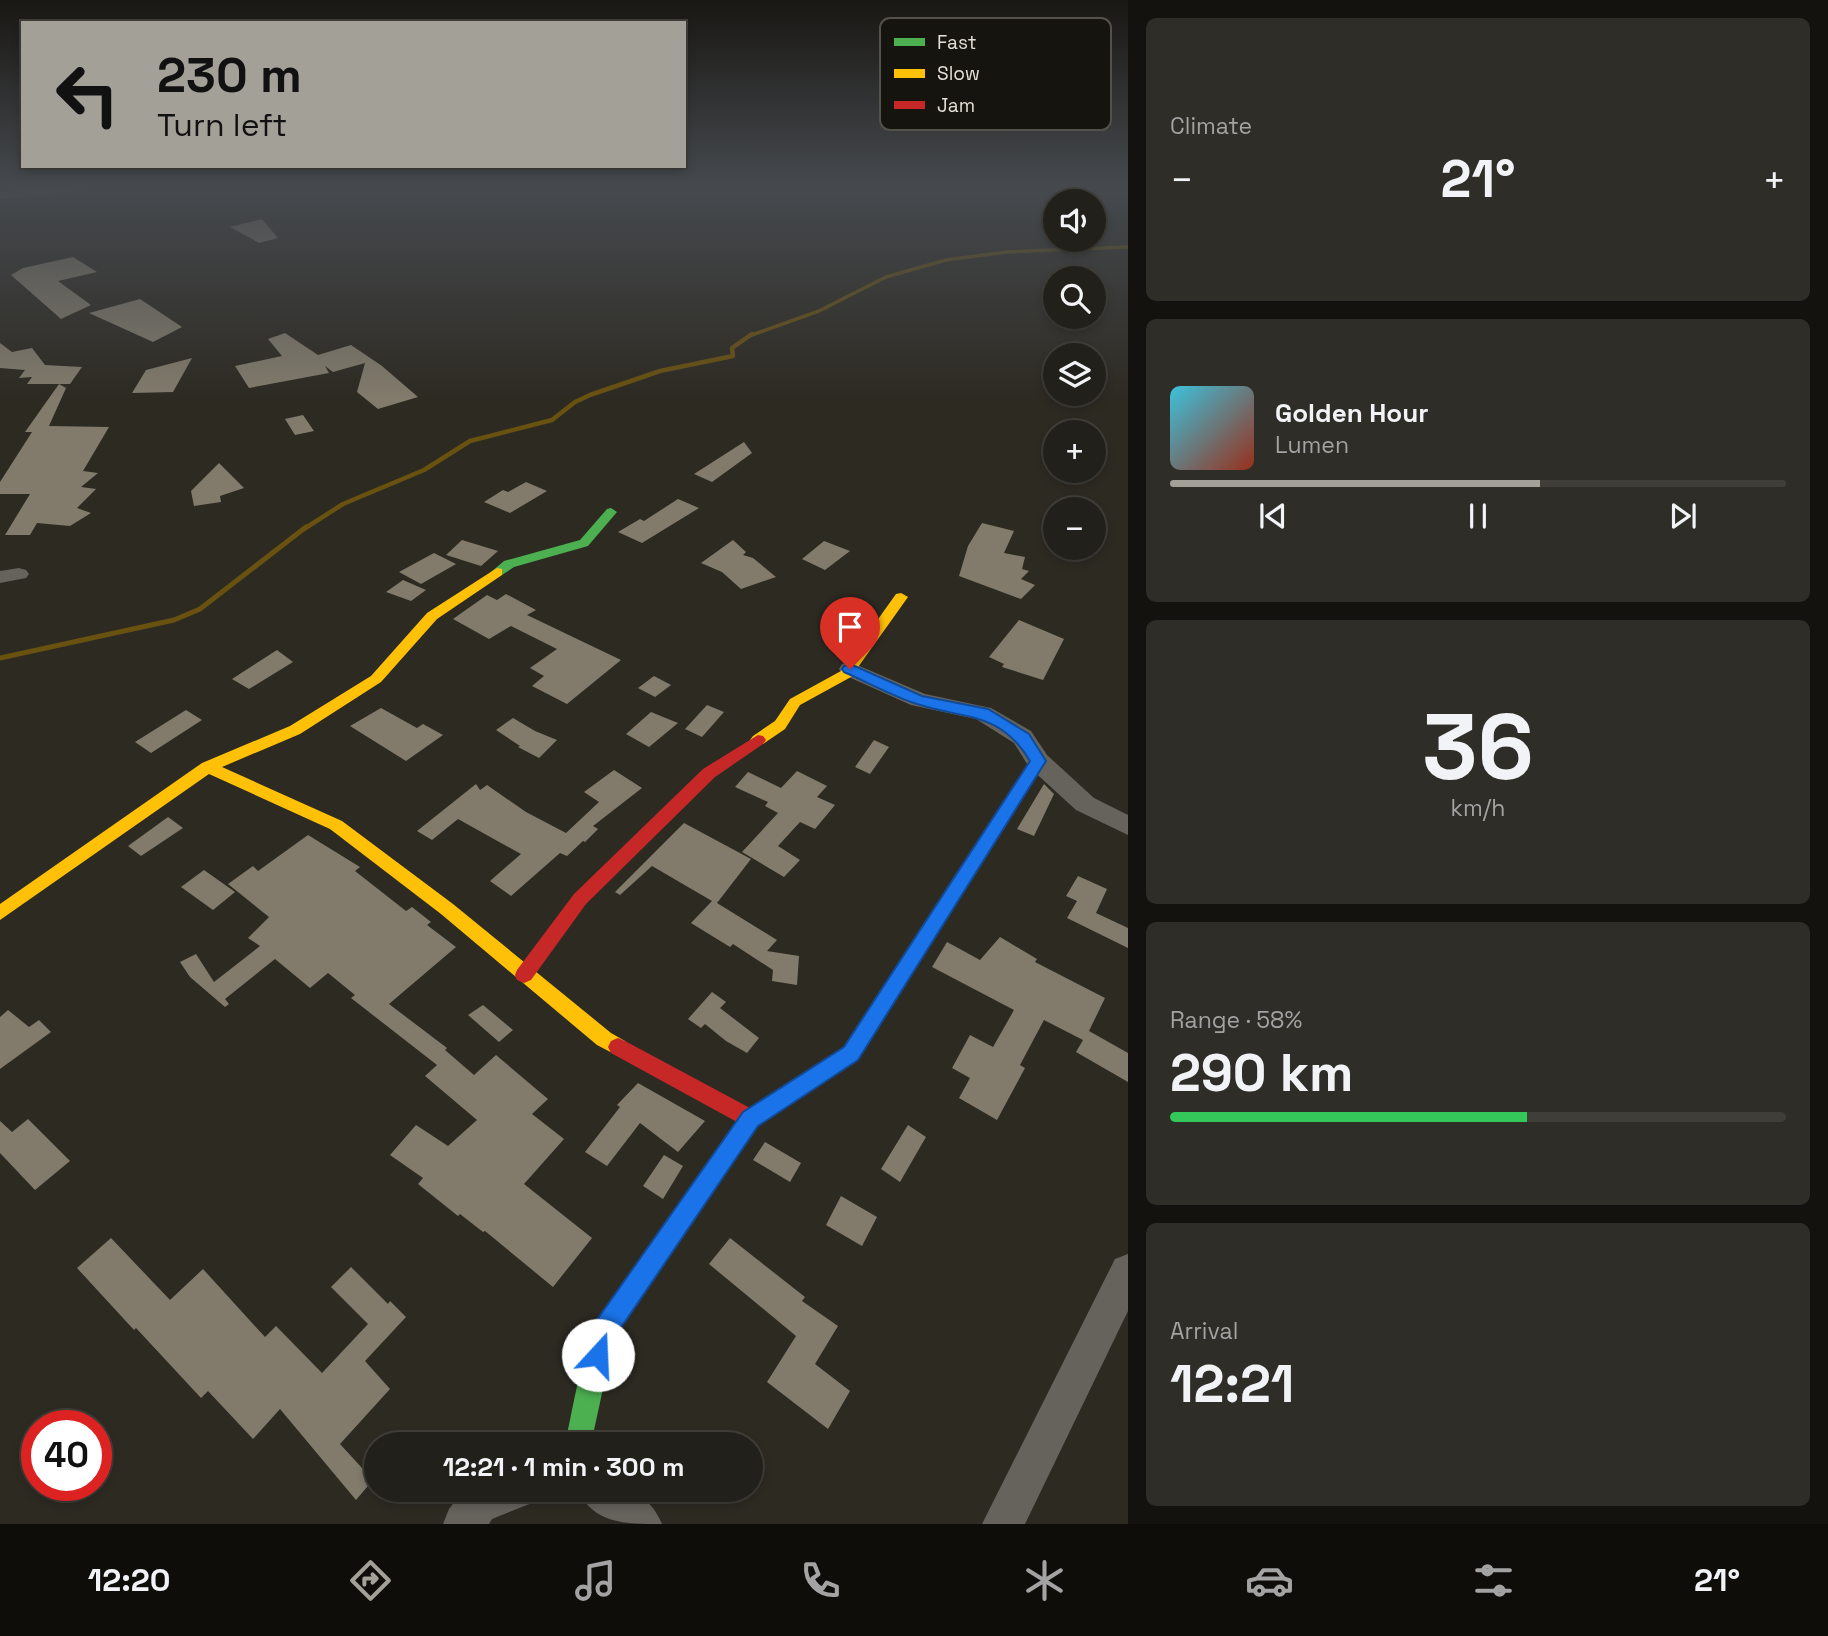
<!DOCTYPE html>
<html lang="en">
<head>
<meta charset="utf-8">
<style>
  :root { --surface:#22201a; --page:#2e2d27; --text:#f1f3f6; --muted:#a2a3a2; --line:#3f3e39; --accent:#a3a098 }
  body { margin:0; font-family:"Space Grotesk",sans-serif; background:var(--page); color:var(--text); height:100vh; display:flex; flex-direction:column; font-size:26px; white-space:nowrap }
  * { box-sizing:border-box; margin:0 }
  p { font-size:23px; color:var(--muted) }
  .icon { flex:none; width:38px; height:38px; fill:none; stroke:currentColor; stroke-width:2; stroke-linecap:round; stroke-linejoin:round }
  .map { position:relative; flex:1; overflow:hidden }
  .drawer { display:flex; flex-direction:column; gap:18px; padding:18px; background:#13120e; width:700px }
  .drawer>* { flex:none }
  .banner { position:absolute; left:21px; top:21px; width:665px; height:147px; border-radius:0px; box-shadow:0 4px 10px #0003,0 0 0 2px var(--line); background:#a3a098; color:#111; overflow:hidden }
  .controls { position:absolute; left:1043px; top:189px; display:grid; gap:14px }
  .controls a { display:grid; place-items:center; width:63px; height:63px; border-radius:50%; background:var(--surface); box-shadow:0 4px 10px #0003,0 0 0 2px var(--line); font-size:35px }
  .speed { position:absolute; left:21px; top:1410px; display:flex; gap:14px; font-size:35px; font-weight:700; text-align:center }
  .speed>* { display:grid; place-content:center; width:91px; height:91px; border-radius:50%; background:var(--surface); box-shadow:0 4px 10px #0003,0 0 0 2px var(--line); line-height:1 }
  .speed .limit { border:10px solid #d22; background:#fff; color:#111 }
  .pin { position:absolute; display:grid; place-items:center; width:60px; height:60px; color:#fff; margin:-72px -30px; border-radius:50% 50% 50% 0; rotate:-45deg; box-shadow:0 0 7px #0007 }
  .pin .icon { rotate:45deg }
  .me { position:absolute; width:77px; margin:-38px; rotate:20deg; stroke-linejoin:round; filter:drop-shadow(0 0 5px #0008) }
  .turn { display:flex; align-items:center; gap:24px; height:147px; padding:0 21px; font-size:32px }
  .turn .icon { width:91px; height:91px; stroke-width:2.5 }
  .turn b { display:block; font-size:49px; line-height:60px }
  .big { font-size:52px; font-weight:700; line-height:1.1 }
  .drawer .widget { flex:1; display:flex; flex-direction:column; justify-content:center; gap:10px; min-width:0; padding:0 24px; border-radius:10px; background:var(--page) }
  .drawer .dial { align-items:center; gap:0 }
  .dial b { font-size:91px; line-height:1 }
  .song { display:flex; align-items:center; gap:21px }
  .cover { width:84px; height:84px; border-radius:10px; background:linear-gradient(135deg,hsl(190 70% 55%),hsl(10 70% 35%)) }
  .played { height:7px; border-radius:4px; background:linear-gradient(90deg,var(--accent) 60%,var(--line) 60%) }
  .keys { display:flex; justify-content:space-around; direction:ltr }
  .heat { display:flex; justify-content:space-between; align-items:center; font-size:38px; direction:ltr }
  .charge { height:10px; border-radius:5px; background:linear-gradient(90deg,#34c759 58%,var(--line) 0) }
  .trip { position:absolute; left:364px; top:1432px; width:399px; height:70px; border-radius:35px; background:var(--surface); box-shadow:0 4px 10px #0003,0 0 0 2px var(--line); font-weight:700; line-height:70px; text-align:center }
  .tabs { display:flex; height:112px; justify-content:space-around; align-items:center; background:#0e0d0a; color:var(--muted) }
  .tabs .icon { width:49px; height:49px }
  .tabs .selected { color:var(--accent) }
  .tabs b { font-size:32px; color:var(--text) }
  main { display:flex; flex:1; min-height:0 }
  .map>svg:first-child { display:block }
</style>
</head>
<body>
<main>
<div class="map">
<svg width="1128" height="1524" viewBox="0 0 1128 1524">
  <rect width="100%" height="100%" fill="#2d2a22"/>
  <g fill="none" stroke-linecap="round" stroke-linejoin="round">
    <path stroke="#695110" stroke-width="3.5" d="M749 336 819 311 886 277 946 260 1006 252 1128 247"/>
    <path stroke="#695110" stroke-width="4.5" d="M304 529 343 504 424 470 470 441 552 420 575 402 590 395 660 371 733 356 732 348 752 334"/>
    <path stroke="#695110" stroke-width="5" d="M0 658 174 620 200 609 306 527"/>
  </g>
  <path fill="#827b6c" d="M262 219 278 238 259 243 230 227Z
    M73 257 97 272 58 281 91 305 61 319 11 275 23 268Z
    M140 299 182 327 153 342 89 313Z
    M285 333 318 355 351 345 382 366 418 397 378 409 357 392 365 363 333 372 325 366 329 373 249 388 235 366 282 356 268 339Z
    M0 343 12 352 32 348 45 365 82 367 70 384H27L32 377 19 378 25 370 0 368Z
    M192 358 173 392 132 393 146 370Z
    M59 384 66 388 49 426 109 427 83 471 98 473 81 487 96 489 77 508 91 513 70 526 37 523 30 535H5L30 494H0V482L32 432H25Z
    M303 415 314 431 295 435 285 419Z
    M744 442 752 453 712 482 694 474Z
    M219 463 244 488 220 496 221 502 194 506 191 491Z
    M526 482 547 491 510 513 484 502 503 490 508 492Z
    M678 499 699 508 642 543 618 532 640 519 644 521Z
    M982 523 1014 531 1004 553 1025 557 1022 569 1029 571 1021 579 1035 585 1021 599 959 576 968 546Z
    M462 540 498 551 481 566 446 555Z
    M733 540 746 552 743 555 753 558 776 577 741 589 722 572 701 563Z
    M824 541 850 551 825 570 802 559Z
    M434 553 456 564 421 584 399 572Z
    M403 580 426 590 411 601 386 592Z
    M506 594 536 610 527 615 621 660 567 704 532 686 544 676 530 668 557 649 511 626 489 639 453 619 487 595 497 600Z
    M1019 620 1064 639 1043 680 1002 667 1004 664 989 657Z
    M277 650 293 662 249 689 232 679Z
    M654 676 671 685 655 697 638 688Z
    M707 705 724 712 702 737 685 729Z
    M381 708 417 728 423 724 443 735 406 761 350 726Z
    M186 710 202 720 151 753 135 742Z
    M651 712 678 723 649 747 626 734Z
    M513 718 535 731 557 740 539 758 518 747 520 746 496 730Z
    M874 740 889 747 870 774 855 767Z
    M614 770 642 788 593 826 598 829 585 842 583 841 567 856 560 853 511 896 490 881 521 854 458 819 432 840 417 831 476 784 480 790 487 785 526 812 566 833 599 802 584 792Z
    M797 771 827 786 817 797 835 805 815 829 800 822 778 846 800 860 784 877 742 852 778 813 765 806 768 802 735 787 748 772 781 788Z
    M1044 784 1054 794 1034 836 1017 829Z
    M168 817 183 828 141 856 128 846Z
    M684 823 751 859 717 903 777 940 767 951 799 956 797 985 772 981 773 970 733 944 730 947 691 923 712 901 652 866 620 895 615 892Z
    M308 835 360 867 355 871 406 911 412 907 431 922 427 925 456 947 389 1004 447 1048 445 1050 474 1075 496 1055 548 1099 532 1114 564 1139 524 1184 592 1238 553 1287 485 1231 483 1232 460 1214 458 1216 418 1184 423 1178 390 1155 416 1125 448 1146 477 1120 425 1076 437 1065 351 998 355 995 328 973 310 988 275 959 225 999 229 1004 225 1007 190 977 180 962 196 954 214 982 260 946 248 938 269 917 228 884 253 866 258 871Z
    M204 870 235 892 213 910 181 887Z
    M1078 876 1107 889 1096 913 1128 928V948L1067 918 1077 901 1066 896Z
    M1000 937 1037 959 1035 962 1105 998 1089 1031 1128 1053V1082L1076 1052 1083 1040 1044 1020 1020 1065 1025 1068 997 1120 959 1098 970 1078 952 1068 970 1035 993 1047 1014 1010 932 967 947 942 980 960Z
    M712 992 726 1002 720 1008 759 1038 747 1053 726 1041 705 1024 701 1028 688 1019Z
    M483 1005 513 1030 499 1042 468 1015Z
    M8 1010 29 1027 39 1020 51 1032 0 1069V1017Z
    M638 1083 705 1121 678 1152 640 1123 607 1166 585 1152 620 1107 617 1105Z
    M28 1119 70 1161 35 1190 0 1153V1121L12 1132Z
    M908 1125 926 1137 900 1182 881 1169Z
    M765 1142 801 1163 790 1182 753 1160Z
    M664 1155 683 1166 663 1199 643 1186Z
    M841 1196 877 1217 862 1246 826 1225Z
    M111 1238 170 1300 203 1269 265 1337 276 1326 322 1373 368 1324 331 1287 351 1267 388 1304 390 1301 406 1317 365 1361 390 1389 340 1444 373 1480 356 1500 280 1409 253 1439 208 1391 201 1398 136 1328 134 1330 77 1268Z
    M730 1238 805 1297 802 1301 838 1326 815 1364 850 1391 828 1429 767 1382 796 1336 709 1264Z"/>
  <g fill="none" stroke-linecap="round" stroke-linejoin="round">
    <path fill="#66635d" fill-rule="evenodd" d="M60 186H96L90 189 0 199V193Z
      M19 568 26 570 29 574 26 578 0 583V571Z
      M850 662 925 694 991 708 1031 731 1047 755 1094 798 1128 815V835L1076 810 1029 767 1014 743 976 719 911 705 842 674 839 669 842 664Z
      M1128 1254V1311L1025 1524H982L1115 1259Z
      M464 1489H538L532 1503 492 1519 489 1524H443L449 1509Z
      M577 1489C614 1489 645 1483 662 1524 624 1524 594 1524 577 1489Z"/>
    <path fill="#4caf50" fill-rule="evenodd" d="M611 508 617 512 588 546 514 567 502 575H492L491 572 504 561 580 540 607 509Z
      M615 1303 623 1307 627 1315 614 1338 591 1444H565C573 1412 586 1315 615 1303Z"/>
    <path fill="#ffc107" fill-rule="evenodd" d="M497 568 502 569V575L437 619 381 682 300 734 222 767 342 821 453 904 611 1033 625 1041 628 1047 625 1053 618 1056 597 1045 441 914 330 829 209 774 0 920V904L202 763 290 726 371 676 427 613Z
      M901 593 908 597 851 677 800 705 785 729 763 744H753L750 740 753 736 775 721 790 699 841 671 896 594Z"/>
    <path fill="#c62828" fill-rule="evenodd" d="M758 735 763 736 766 740 763 744 715 777 586 904 531 980 524 983 517 980 515 975 517 970 574 894 703 769Z
      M1038 756 1046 761 858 1059 758 1126 623 1323 615 1327 607 1323 603 1315 607 1307 737 1122 611 1053 608 1047 611 1041 618 1038 625 1041 750 1108 844 1047 1032 757Z"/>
  </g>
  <linearGradient id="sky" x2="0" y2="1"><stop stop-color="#191713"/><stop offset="0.47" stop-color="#464a4f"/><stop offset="1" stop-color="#464a4f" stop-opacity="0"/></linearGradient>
  <rect width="1128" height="399" fill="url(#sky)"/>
  <path fill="#1a73e8" stroke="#114b97" stroke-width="2" d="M850 664 922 696 988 709 1029 734 1046 761 858 1060 758 1126 614 1338 607 1364 598 1367 589 1364 586 1355 594 1324 743 1112 844 1047 1030 761C999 709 962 720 914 703 890 695 867 682 844 672L842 669 844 666Z"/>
  <rect x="880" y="18" width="231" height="112" rx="10" fill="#16140e" stroke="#54514a" stroke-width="2"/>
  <rect x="894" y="38" width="31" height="8" fill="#4caf50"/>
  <rect x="894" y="69" width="31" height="9" fill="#ffc107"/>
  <rect x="894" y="101" width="31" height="8" fill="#c62828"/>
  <g font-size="19" fill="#e3dfd7">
    <text x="937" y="49">Fast</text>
    <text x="937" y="80">Slow</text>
    <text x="937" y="112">Jam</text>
  </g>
</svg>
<div class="controls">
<a><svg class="icon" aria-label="sound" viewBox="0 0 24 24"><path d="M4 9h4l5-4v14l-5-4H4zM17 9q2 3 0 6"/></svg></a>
<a><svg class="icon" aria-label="search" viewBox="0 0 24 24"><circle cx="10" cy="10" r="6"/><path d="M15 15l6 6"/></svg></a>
<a><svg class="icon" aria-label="layers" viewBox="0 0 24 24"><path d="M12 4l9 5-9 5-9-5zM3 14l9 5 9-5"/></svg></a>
<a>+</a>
<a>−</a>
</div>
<div class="speed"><div class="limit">40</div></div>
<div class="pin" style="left:850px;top:669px;background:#d93025"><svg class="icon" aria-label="arrive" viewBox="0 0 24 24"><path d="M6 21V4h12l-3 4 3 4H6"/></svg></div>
<svg class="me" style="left:598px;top:1355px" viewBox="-20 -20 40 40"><circle r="19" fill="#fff"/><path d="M0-13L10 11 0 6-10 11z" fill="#1a73e8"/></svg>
<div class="trip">12:21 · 1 min · 300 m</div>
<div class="banner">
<div class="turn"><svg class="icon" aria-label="left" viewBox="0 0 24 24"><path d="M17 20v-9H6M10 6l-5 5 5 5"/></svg><div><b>230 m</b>Turn left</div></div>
</div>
</div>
<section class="drawer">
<div class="widget"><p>Climate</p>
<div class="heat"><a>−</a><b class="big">21°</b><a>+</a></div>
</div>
<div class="widget">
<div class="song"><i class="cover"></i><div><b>Golden Hour</b><p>Lumen</p></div></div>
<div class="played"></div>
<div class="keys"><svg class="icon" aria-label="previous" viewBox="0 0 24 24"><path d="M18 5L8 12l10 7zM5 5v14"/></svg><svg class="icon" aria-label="pause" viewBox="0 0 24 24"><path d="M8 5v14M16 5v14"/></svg><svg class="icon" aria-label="next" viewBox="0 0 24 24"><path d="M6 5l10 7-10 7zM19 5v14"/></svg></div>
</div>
<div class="widget dial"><b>36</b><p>km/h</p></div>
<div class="widget"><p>Range · 58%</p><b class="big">290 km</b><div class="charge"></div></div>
<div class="widget"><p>Arrival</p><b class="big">12:21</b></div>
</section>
</main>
<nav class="tabs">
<b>12:20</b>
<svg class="icon selected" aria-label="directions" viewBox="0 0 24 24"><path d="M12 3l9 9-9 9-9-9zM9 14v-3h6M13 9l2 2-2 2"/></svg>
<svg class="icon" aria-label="music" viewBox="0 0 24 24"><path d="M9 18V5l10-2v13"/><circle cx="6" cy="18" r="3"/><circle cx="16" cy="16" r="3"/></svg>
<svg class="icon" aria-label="phone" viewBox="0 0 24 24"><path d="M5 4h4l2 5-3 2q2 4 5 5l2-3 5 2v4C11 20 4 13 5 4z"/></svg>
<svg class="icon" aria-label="climate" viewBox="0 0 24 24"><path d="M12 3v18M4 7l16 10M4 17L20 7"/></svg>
<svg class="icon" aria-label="car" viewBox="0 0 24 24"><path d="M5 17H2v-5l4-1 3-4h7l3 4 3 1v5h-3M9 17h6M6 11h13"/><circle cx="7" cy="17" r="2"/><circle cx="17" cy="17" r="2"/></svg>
<svg class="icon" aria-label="filters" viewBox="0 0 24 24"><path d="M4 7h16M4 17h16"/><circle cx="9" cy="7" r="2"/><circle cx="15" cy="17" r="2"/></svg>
<b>21°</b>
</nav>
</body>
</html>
